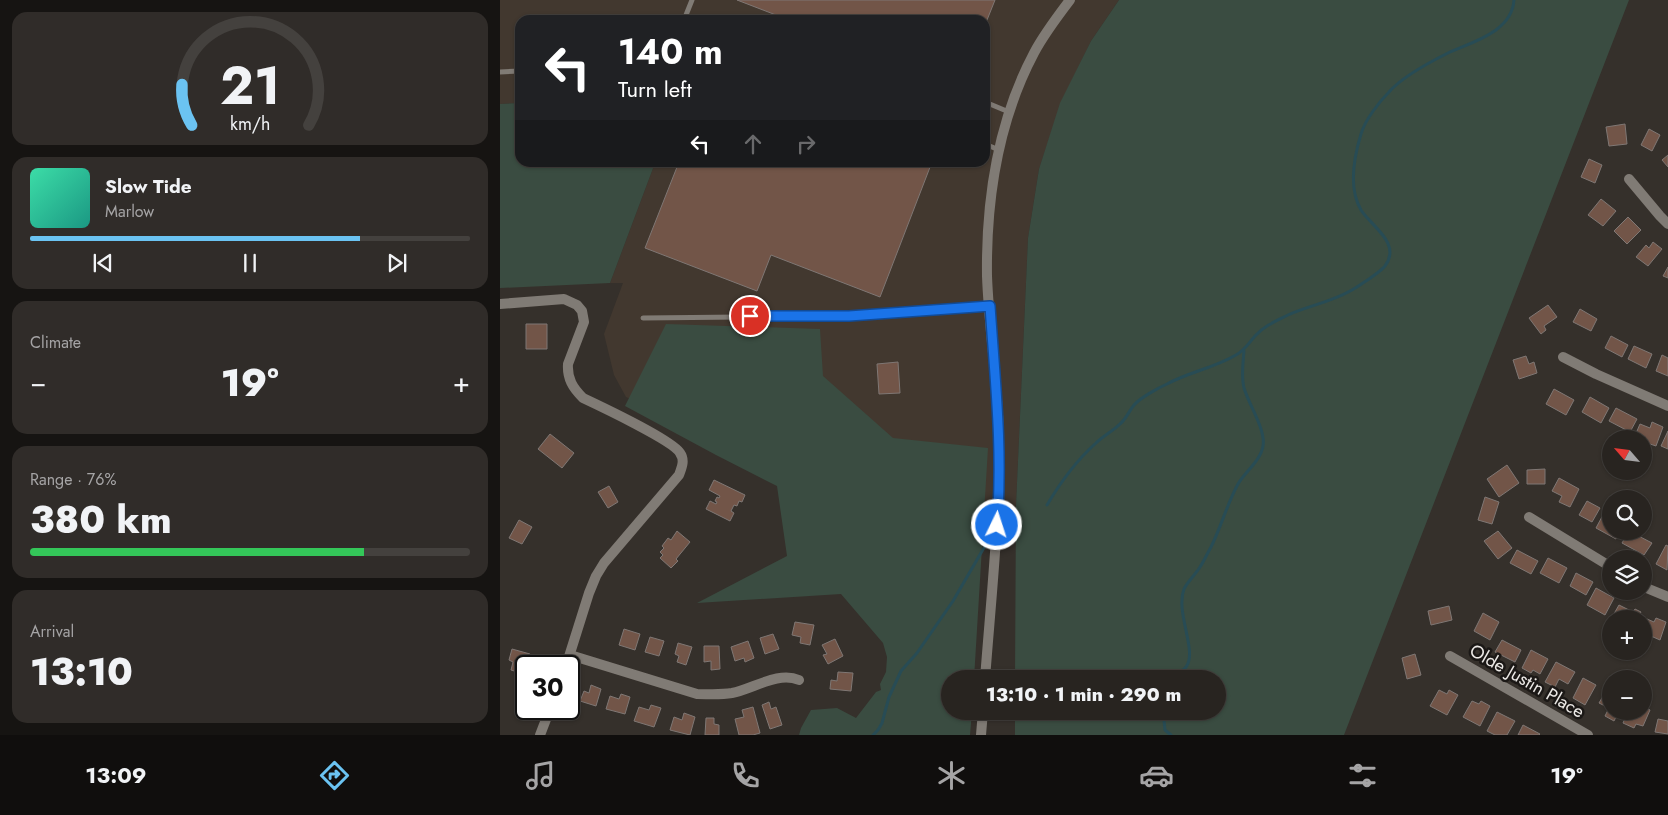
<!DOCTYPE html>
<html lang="en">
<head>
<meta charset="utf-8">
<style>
  :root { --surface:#282420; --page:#302c29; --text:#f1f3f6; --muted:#a5a4a5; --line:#44413e; --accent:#6bc3f2 }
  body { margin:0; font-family:Jost,sans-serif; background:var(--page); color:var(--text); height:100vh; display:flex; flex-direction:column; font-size:19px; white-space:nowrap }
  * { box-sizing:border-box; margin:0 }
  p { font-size:16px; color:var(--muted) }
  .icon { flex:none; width:28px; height:28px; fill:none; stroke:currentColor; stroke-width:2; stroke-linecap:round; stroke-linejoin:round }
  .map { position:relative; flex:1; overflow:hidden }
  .drawer { display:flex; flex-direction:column; gap:12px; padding:12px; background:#161412; width:500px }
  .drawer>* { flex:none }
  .banner { position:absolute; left:15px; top:15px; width:475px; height:152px; border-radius:15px; box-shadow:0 1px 4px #0004,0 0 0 1px var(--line); background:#202124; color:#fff; overflow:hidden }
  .needle { width:32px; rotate:298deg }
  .fabs { position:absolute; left:1102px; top:430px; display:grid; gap:10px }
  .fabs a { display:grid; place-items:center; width:50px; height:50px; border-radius:50%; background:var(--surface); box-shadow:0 1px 4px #0004,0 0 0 1px var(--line); font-size:25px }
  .speed { position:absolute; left:15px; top:655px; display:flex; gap:10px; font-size:25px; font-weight:700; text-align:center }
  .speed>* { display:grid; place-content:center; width:65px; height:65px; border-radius:50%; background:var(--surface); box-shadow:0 1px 4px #0004,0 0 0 1px var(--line); line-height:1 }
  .speed .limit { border:2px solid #111; border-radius:8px; background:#fff; color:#111 }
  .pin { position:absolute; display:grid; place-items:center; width:42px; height:42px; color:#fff; margin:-21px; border:2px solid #fff; border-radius:50%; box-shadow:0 1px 5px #0007 }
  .me { position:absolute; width:55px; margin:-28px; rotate:4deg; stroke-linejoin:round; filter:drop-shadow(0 0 4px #0008) }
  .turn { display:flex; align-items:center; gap:18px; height:105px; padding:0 20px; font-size:22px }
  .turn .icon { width:65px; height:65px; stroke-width:2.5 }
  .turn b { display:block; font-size:35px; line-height:42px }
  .lanes { display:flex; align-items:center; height:48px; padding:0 20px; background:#0003; justify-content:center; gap:25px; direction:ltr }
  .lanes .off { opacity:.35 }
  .big { font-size:38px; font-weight:800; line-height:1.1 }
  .drawer .tile { flex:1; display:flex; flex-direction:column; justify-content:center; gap:8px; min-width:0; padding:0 18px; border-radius:15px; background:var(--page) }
  .drawer .dial { align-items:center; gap:0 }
  .dial svg { height:130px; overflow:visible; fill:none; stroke:var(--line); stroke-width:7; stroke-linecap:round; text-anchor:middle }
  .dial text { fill:var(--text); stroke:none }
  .song { display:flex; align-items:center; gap:15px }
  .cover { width:60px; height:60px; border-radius:8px; background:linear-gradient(135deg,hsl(160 70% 55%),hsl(170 70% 35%)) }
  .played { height:5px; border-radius:2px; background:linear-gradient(90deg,var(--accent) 75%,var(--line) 75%) }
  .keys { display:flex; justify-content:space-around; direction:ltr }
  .heat { display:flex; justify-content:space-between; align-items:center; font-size:28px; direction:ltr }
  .charge { height:8px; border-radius:4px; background:linear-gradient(90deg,#34c759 76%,var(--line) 0) }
  .trip { position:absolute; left:441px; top:670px; width:285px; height:50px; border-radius:25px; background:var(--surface); box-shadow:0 1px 4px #0004,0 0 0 1px var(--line); font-weight:800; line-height:50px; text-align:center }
  .menu { display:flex; height:80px; justify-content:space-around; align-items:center; background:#100e0d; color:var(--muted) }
  .menu .icon { width:35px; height:35px }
  .menu .current { color:var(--accent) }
  .menu b { font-size:22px; color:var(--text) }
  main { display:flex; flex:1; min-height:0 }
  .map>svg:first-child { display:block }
</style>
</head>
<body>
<main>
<section class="drawer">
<div class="tile dial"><svg viewBox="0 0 100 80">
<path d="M14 69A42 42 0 1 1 86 69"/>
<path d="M14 69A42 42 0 0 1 8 44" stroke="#6bc3f2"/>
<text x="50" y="56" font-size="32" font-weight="700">21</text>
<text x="50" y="72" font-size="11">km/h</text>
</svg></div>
<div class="tile">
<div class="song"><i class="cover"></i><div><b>Slow Tide</b><p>Marlow</p></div></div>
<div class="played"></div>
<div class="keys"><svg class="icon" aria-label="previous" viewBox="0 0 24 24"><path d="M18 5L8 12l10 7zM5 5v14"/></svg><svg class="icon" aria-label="pause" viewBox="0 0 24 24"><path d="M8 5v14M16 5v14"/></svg><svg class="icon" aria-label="next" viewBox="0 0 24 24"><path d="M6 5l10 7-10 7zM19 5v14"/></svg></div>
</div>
<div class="tile"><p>Climate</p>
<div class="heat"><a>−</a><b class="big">19°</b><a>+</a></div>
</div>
<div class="tile"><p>Range · 76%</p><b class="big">380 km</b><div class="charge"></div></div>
<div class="tile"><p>Arrival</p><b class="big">13:10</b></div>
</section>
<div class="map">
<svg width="1168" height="735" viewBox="0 0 1168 735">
  <rect width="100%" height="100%" fill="#35302b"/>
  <path fill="#42382f" d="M0 0H619L591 41 561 103 539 169 528 238 516 505 450 569 224 443 126 397 114 375 104 334 123 283H110L155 163 485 162V20H20V103L0 104Z"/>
  <path fill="#3a4c41" d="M619 0H1129L844 735H515V711H718V679H515L516 505 528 238 539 169 560 103 591 41Z
    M20 103V162L155 163 110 283 0 288V104Z
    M166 324 320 329 323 376 393 438 488 448 474 679H450V711H472L470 735H299L301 728 311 710 337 708 356 718 376 692 381 690 380 684 386 672 387 657 383 643 341 594 197 603 287 556 277 486 216 455 125 406Z"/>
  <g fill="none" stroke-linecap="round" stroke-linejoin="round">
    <path stroke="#284c55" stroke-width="3" d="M547 505C560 483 577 460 596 443 603 436 613 431 620 424 626 419 629 411 634 405 640 398 658 388 667 384 689 372 714 368 736 355 745 350 748 344 755 336 764 326 776 321 788 315 808 306 831 302 850 291 856 288 861 284 866 281 873 276 880 272 885 266 902 243 871 226 861 210 848 188 854 157 861 134 865 120 879 102 889 92 902 77 930 62 948 53 972 42 1012 32 1014 0
      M671 679C677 675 682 672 686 667 698 651 675 613 684 589 688 581 695 575 700 567 704 561 707 554 711 547 721 527 727 504 738 484 745 472 761 460 763 446 766 430 749 405 744 388 741 376 743 364 744 351
      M663 711 665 730 671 735
      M373 735 378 730 382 723 389 697 401 671 417 653 453 601 485 546"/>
  </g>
  <path fill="#725548" stroke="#7f7774" d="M237 0H495L485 25V20H289Z
    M1125 124 1127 144 1109 146 1106 127Z
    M1149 129 1160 135 1152 151 1141 145Z
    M1168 155V167L1162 160Z
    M1089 159 1102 165 1095 183 1081 177Z
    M179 162H432L380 297 271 255 257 291 145 248Z
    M1101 199 1116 211 1103 226 1088 215Z
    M1128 217 1141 230 1127 244 1114 231Z
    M1153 242 1162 249 1148 266 1136 257 1146 245 1149 248Z
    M1168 267V278L1163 276Z
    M1048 305 1057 317 1044 326 1046 330 1041 334 1029 318Z
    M1080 309 1097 319 1091 331 1073 322Z
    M26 324H47V349H26Z
    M1111 336 1128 345 1122 357 1105 348Z
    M1134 346 1152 354 1146 368 1128 359Z
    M1162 355 1168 358V376L1156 371Z
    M1026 356 1029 364 1034 362 1037 373 1019 379 1013 360Z
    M398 362 400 393 379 394 377 364Z
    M1054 389 1074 400 1066 415 1046 404Z
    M1090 397 1109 408 1101 423 1082 412Z
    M1116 408 1137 419 1130 432 1109 421Z
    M1152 422 1163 427 1156 446 1144 442V439L1134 438 1140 424 1150 428Z
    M1168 431V449L1161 446Z
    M50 434 74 453 62 468 38 449Z
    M1007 465 1019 483 999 497 987 479Z
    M1045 469V484H1027V470Z
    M1059 478 1079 489 1070 507 1059 502 1062 496 1052 491Z
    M214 480 245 495 242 502 239 501 237 506 234 505 231 511 234 513 230 521 206 509 210 501 216 504 217 502 215 501 217 497 219 498 220 496 209 490Z
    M109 486 118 502 108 508 98 492Z
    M985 497 999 502 992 524 978 520Z
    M1087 501 1100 508 1092 522 1079 515Z
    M1104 513 1111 517V531H1120L1116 539 1096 528Z
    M19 520 32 527 22 544 9 538Z
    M177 531 190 542 176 559 178 561 171 568 160 558 163 555 160 552 164 548 162 546 168 538 171 540Z
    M998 531 1012 548 998 559 984 541Z
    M1129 531 1152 543 1144 555 1122 543Z
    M1166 545 1168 546 1167 570 1156 564Z
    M1017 550 1038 561 1031 574 1010 563Z
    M1048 558 1067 568 1059 583 1040 573Z
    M1076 573 1093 582 1086 595 1070 586Z
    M1096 588 1114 598 1105 615 1087 605Z
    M1119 605 1133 612 1135 609 1141 612 1137 619H1111Z
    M949 606 952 620 931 625 928 611Z
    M983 613 999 622 990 640 974 631Z
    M1156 618 1166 622 1160 640 1144 633V626L1147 619 1154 622Z
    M295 622 314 625 310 645 300 643 301 637 292 635Z
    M124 629 140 634 135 650 119 645Z
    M273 634 279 649 265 654 260 638Z
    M150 637 164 641 159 656 145 652Z
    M335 639 343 656 328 664 323 655 327 654 322 645Z
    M1002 640 1021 650 1015 662 995 652Z
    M248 641 254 658 245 662 244 658 235 661 231 647Z
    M178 643 192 647 186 665 177 662 179 656 175 654Z
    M204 646H219L220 669 211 670V661L204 662Z
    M12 649 30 654 24 674 11 670 13 662 9 660Z
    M1031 650 1048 659 1040 674 1033 670 1031 673 1022 668Z
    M915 654 921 675 907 679 902 658Z
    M1056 662 1075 672 1068 684 1059 679 1055 687 1045 682Z
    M338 672 353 673 351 691 330 689 331 680 337 681Z
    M1083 678 1096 685 1085 705 1073 698Z
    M91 685 101 689 96 706 80 701 84 691 89 693Z
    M939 690 947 694 949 690 958 695 947 715 930 706Z
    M1106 691 1111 694V711H1119L1114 721 1105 716 1109 708 1099 703Z
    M121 694 130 697 125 714 106 709 110 696 119 699Z
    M972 701 979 704 981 701 990 706 980 726 963 717Z
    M269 702 271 709 276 707 282 725 270 729 262 705Z
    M151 705 161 708 154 727 134 721 139 707 149 710Z
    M253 707 260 733 253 735H239L235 719 244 717 242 710Z
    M1144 707 1150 710 1143 726 1136 724 1134 728 1123 723 1128 711H1144Z
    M997 712 1015 721 1007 735H995L987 731Z
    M184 713 195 717 190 735 170 730 174 717 182 720Z
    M206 718H214V724L219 725V735H205Z
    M1158 719 1168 721V734L1155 732Z
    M1023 725 1040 734 1039 735H1018Z"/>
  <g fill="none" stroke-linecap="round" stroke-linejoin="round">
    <path stroke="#807b75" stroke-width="5" d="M184 20 192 0
      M0 72 20 71
      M485 102 509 112
      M485 144 499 150
      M143 318 349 316 489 306"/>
    <path stroke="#807b75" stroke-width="10" d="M1129 179 1160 216 1168 224
      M0 304 64 299 77 305 82 311 84 322 68 364C67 379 73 388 83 398 100 406 174 441 180 453 185 460 182 467 179 475L104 563 96 576 89 593 66 666
      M1063 357 1096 374 1168 406
      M1029 517 1111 567
      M1144 587 1168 597
      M70 655 197 694C209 694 220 695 232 693 253 689 278 671 299 680
      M950 656 1088 735
      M485 679C491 599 500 518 499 438 498 384 489 330 487 276 486 200 498 121 534 53 544 34 557 17 570 0
      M40 735 50 709
      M481 735 483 711"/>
  </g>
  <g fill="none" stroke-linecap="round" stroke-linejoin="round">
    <g stroke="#114b97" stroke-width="12">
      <path id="route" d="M250 316H349L490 306C495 379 503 452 497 525"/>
    </g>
    <use href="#route" stroke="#1a73e8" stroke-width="9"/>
  </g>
  <g text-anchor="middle" stroke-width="5" stroke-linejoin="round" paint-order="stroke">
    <g font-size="18" fill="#ece9e6" stroke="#1b1816">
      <text transform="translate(1027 681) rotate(30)" y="6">Olde Justin Place</text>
    </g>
  </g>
</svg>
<div class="fabs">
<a><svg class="needle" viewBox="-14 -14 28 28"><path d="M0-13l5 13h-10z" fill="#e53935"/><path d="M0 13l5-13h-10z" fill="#a5a4a5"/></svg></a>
<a><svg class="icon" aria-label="search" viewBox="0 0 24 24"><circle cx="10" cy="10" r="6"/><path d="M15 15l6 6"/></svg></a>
<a><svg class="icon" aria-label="layers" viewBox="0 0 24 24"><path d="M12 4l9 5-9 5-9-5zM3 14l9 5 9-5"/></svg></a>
<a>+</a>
<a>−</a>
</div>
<div class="speed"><div class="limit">30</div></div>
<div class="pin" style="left:250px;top:316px;background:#d93025"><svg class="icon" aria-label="arrive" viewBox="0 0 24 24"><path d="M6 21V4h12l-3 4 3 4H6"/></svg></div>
<svg class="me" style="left:497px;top:525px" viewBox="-20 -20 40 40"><circle r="17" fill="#1a73e8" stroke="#fff" stroke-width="3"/><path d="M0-11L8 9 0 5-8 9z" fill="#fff"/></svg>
<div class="trip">13:10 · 1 min · 290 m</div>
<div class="banner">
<div class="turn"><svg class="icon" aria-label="left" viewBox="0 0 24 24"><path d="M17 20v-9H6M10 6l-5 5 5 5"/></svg><div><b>140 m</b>Turn left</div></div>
<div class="lanes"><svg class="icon" aria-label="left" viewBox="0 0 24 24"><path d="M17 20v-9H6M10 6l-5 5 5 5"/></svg><svg class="icon off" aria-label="ahead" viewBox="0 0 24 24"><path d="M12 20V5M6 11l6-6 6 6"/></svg><svg class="icon off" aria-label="right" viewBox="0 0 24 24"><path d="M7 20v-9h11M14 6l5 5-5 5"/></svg></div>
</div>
</div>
</main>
<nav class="menu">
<b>13:09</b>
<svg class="icon current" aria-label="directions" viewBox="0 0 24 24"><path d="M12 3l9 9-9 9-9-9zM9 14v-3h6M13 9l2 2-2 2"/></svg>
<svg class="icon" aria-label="music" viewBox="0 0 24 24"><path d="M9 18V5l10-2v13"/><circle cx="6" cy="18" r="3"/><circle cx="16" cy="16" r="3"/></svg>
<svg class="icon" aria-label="phone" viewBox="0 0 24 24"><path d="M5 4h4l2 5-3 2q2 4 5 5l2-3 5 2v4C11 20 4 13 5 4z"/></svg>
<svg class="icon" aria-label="climate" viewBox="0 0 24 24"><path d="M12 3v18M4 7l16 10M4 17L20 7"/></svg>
<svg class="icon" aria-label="car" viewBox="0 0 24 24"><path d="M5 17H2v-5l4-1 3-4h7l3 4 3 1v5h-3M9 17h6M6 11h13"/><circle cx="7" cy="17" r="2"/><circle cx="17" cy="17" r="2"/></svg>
<svg class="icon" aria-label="filters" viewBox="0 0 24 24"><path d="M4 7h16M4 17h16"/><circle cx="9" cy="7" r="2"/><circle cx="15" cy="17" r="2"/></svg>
<b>19°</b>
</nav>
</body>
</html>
